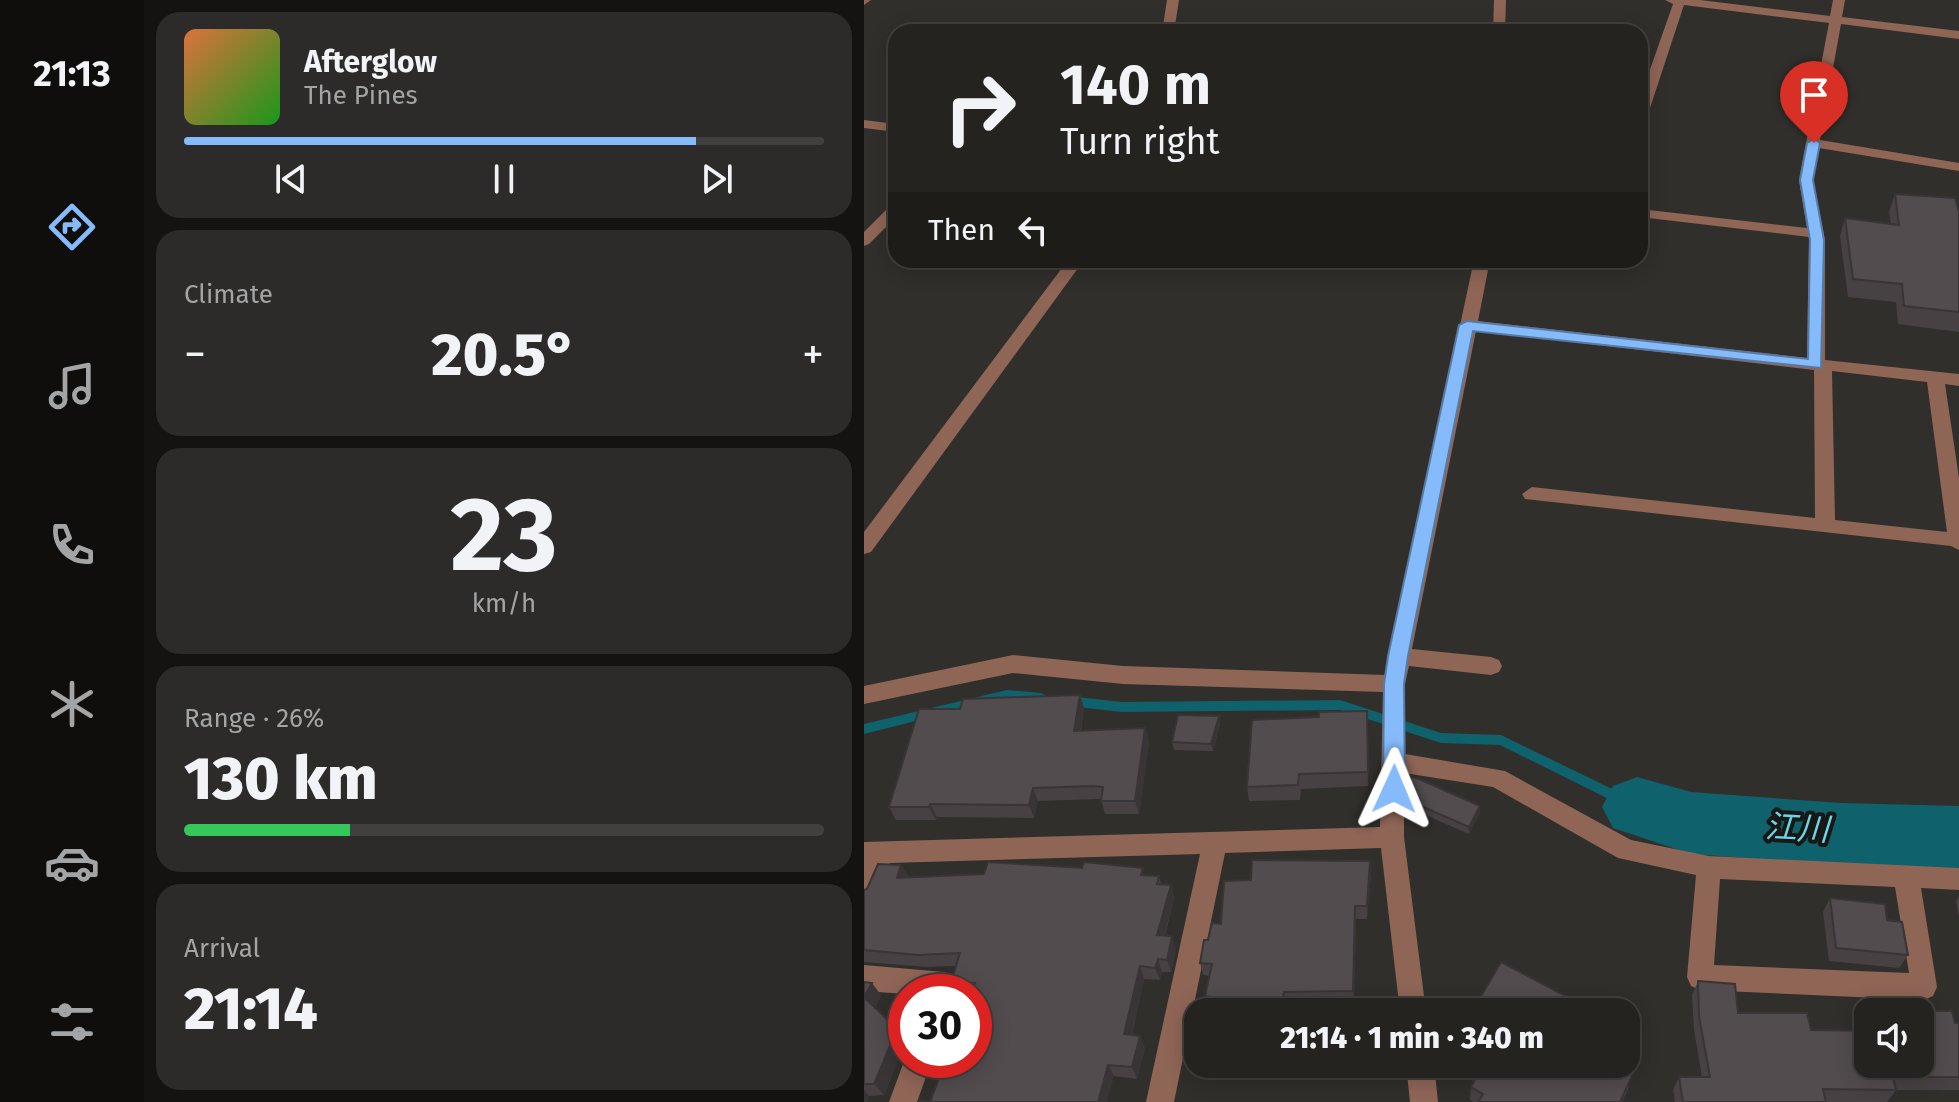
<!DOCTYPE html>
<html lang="en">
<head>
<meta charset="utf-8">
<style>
  :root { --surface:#252320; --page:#2d2b29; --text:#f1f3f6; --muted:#a3a4a5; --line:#42403e; --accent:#86bbfb }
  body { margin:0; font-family:"Fira Sans","Noto Sans JP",sans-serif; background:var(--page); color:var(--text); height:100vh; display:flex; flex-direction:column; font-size:30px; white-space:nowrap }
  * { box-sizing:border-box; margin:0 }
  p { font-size:26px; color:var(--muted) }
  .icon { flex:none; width:44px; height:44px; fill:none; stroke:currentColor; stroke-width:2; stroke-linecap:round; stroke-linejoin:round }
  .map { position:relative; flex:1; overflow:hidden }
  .details { display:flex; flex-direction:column; gap:12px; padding:12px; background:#141312; width:720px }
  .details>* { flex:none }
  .banner { position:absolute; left:24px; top:24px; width:760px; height:244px; border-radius:24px; box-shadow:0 4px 20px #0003,0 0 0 2px var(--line); background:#252320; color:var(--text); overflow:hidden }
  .buttons { position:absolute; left:990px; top:998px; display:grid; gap:16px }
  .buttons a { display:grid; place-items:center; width:80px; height:80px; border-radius:16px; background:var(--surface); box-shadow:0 4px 20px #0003,0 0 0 2px var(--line); font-size:40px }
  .speed { position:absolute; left:24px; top:974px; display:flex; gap:16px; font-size:40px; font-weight:700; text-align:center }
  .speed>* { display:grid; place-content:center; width:104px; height:104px; border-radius:50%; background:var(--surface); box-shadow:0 4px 20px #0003,0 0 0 2px var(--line); line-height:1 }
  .speed .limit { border:12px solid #d22; background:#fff; color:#111 }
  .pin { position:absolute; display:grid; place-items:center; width:68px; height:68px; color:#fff; margin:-82px -34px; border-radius:50% 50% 50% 0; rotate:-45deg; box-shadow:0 0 8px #0007 }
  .pin .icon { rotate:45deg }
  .me { position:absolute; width:88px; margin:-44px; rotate:1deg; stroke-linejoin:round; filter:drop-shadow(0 0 6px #0008) }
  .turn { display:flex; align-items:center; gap:28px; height:168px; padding:0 40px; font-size:36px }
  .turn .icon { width:104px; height:104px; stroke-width:2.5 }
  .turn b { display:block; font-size:56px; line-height:68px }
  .then { display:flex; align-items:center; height:76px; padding:0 40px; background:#0003; gap:16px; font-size:30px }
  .big { font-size:60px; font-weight:800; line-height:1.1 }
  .details .card { flex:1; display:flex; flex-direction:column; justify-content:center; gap:12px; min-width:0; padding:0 28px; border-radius:24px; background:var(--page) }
  .details .dial { align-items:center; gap:0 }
  .dial b { font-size:104px; line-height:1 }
  .song { display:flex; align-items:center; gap:24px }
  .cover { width:96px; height:96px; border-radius:12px; background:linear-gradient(135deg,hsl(20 70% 55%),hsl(120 70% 35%)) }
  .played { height:8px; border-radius:4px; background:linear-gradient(90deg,var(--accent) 80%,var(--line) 80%) }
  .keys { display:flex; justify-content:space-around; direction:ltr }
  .heat { display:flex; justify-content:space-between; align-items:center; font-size:44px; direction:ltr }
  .charge { height:12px; border-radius:6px; background:linear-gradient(90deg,#34c759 26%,var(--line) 0) }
  .trip { position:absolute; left:320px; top:998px; width:456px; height:80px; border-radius:24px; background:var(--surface); box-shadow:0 4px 20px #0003,0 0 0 2px var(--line); font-weight:800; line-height:80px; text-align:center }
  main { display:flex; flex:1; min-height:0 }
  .menu { display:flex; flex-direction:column; width:144px; justify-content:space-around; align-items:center; background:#0f0e0d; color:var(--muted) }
  .menu .icon { width:56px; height:56px }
  .menu .selected { color:var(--accent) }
  .menu b { font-size:36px; color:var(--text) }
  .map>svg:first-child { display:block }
</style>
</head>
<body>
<main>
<nav class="menu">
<b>21:13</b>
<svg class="icon selected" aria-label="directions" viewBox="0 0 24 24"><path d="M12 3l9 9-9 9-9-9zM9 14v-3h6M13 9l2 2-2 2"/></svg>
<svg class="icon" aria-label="music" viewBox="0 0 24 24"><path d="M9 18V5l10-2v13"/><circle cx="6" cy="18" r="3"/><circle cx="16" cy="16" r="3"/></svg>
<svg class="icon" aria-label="phone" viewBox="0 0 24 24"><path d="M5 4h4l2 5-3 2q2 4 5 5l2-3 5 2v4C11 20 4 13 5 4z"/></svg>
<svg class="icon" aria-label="climate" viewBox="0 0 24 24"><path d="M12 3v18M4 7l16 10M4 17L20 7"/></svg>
<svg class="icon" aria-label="car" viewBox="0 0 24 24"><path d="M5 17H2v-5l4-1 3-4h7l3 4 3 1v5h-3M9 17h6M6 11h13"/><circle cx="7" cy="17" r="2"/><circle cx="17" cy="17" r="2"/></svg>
<svg class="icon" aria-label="filters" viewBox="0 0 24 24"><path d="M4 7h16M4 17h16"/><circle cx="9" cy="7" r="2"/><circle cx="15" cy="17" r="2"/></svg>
</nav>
<section class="details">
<div class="card">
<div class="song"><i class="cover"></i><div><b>Afterglow</b><p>The Pines</p></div></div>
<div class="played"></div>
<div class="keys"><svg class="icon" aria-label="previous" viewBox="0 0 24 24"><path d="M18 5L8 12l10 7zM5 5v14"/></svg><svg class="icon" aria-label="pause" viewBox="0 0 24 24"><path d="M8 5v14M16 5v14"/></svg><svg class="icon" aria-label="next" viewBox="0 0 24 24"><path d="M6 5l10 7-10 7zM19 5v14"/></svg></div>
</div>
<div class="card"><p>Climate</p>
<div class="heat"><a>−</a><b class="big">20.5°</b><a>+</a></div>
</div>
<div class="card dial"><b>23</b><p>km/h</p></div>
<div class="card"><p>Range · 26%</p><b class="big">130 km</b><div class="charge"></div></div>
<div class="card"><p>Arrival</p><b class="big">21:14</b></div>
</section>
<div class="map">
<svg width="1095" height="1102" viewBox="0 0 1095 1102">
  <rect width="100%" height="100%" fill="#312f2b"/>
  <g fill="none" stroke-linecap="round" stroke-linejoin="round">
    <path fill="#0f616c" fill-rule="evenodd" d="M143 690 177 693 181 695 183 698 181 701 177 703 143 698 0 734V724Z
      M205 696 258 702 476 700 577 733 637 735 777 803 779 807 777 811 773 812 769 811 636 745 577 743 476 710 258 712 205 706 201 704 199 701 201 698Z"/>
    <path fill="#0f616c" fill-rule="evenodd" d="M773 777 827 792 977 803 1095 806V868L977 865 827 854 749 828 738 807 749 786Z"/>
    <path fill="#8f6556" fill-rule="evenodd" d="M0 0H7L0 5Z
      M303 0H315L310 32H298Z
      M630 0H642L641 32H629Z
      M801 0H836L966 16 969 0H981L978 17 1095 31V39L977 24 956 140 1095 163V171L955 148 949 180 961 240V360L1095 374V386L1081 384 1095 478V550L1087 546 661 499 658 494 668 487 951 518 950 370 612 331 548 649 627 657 635 660 638 666 635 672 627 675 545 666 541 684V754L641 771 767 840 845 856 1095 868V890L1057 888 1073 987 1069 996 1060 1000 836 990 827 986 823 977 832 875 754 858 629 787 540 773V837L562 1012H536L517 848 361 853 310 1102H282L336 854 26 863 9 901 0 905V842L516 827 519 692 259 684 149 673 0 704V686L149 655 259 666 521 675 610 260H626L614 321 943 358 945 237 776 217V209L943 228 935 180 965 23 820 5 783 117 776 121V98L809 4ZM968 371 1063 382 1083 532 971 520ZM856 879 1031 887 1045 973 850 965Z
      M0 120 32 124V132L0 128Z
      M32 204V217L5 244 0 246V232L27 205Z
      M204 260H220L7 552 0 554V532Z
      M0 965 80 972 89 976 93 985 91 992H42V994L0 991Z
      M42 1056V1060H68L53 1102H25Z
      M542 1064H570L574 1102H546Z"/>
  </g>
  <path fill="#474143" d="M1031 194 1095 212V332L1034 324 1032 302 984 297 976 236 981 218 1027 224 1025 212Z
    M220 708 217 730 281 728 285 742 275 814H241L237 799H234L174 801 170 818 73 817 72 820H32L25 807Z
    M503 711 504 786 437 789 436 800 385 801 383 787 455 717Z
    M356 724 349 751 310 750 308 742Z
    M543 789 616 813 605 834 543 807Z
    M37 865 45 877 281 875 295 876 297 884 307 885 310 898 301 936 312 949 307 972H298L296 980 280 979 268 1035 281 1048 273 1079 250 1076 66 1102 110 992H94L87 982 92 966 63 967 0 962V890Z
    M507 874 503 919H492L490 1003 422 1004 421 1012H346L347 1009H344L341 996 345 976 339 975 336 963 344 940 357 924Z
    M1095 896V918L1092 901Z
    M966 898 1023 920 1044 955 1035 968 965 961 959 912Z
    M834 981 871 984 874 1013H943L947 1030 1004 1031V1064H1056V1012H1036L1037 1011H1088L1091 1023H1095V1090H1032L1023 1102H811L809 1090 815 1077H838L830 1030 828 995Z
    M0 982 17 995 11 1007 42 1040 20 1095 5 1096 3 1102H0Z
    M612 1005 723 1012H612Z
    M607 1087H765L758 1102H610L606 1100Z"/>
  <path fill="#393537" d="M216 695 220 708 214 744 210 731Z
    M355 716 356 724 349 751 347 744Z
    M281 728 285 742 275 814 271 801Z
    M169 788 174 801 170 818 165 805Z
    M66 804 73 817 72 820 65 807Z
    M616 806V813L605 834V827Z
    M506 861 507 874 503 919V906Z
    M37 865 45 878H33Z
    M307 885 310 898 297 948 293 935Z
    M491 906 492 919 490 1003 489 991Z
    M308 936 312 949 307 972 303 960Z
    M294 959 298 972 296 980 291 968Z
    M276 966 280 979 265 1046 260 1034Z
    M8 983 17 995 9 1010 0 997Z
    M420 992 422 1004 421 1012H417Z
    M33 1029 42 1041 20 1095 10 1084Z
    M276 1036 281 1048 273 1079 268 1067Z
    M244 1065 250 1076 243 1102H234Z
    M0 1089 5 1096 3 1102H0Z"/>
  <path fill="#524c4e" stroke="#393537" stroke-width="2" d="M1031 194 1091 198 1095 212V312L1040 306 1038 284 989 279 981 218 1035 225Z
    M216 695 210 731 281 728 271 801H237L239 787 229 786 169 788 165 805 66 804 65 807H25L55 709H96L99 699Z
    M503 711 504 772 435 774 434 785 383 787 388 720 455 717V712Z
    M314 715 355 716 347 744 308 742Z
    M548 776 616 806 605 827 543 800V789Z
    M388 860 506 861 503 906H491L489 991 420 992 417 1012H346L349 997 341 996 348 964 336 963 340 940H344L348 923 357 924 360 881 387 880Z
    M124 862 218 868 220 862 279 868 277 875 295 876 293 884 307 885 293 935 308 936 303 960 294 959 291 968 276 966 260 1034 276 1036 268 1067 244 1065 234 1102H54L55 1101 66 1102 82 1060H110V992H107L111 983 87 982 96 953 54 955 0 950V890L3 889 14 864 37 865 33 878 120 874Z
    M966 898 1021 904 1023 920 1038 922 1044 955 972 948Z
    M637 962 724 1008 722 1012H625L612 1005Z
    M834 981 871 984 874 1013H943L947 1030 1004 1031V1064H1056V1012H1037V1011H1088L1091 1023H1095V1077H1029L1032 1090 959 1089 962 1102H819L815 1077H846L835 1016Z
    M0 982 8 983 0 997Z
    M0 997 33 1029 10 1084H0Z
    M619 1064H751L769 1074 756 1102H614L619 1094 607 1087Z"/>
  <path fill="#86bbfb" stroke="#577aa3" stroke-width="2" d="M950 139 956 143 949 180 960 240 957 368 609 331 544 656 540 684 541 789 537 795 530 798 522 795 519 789 520 684 524 656 595 325 603 321 944 359 946 240 936 180 943 143Z"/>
  <g text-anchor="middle" stroke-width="8" stroke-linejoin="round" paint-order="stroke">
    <g font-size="32" font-style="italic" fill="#68d7e8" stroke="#181715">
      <text transform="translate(933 828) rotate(3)" y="11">江川</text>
    </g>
  </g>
</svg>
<div class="buttons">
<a><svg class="icon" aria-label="sound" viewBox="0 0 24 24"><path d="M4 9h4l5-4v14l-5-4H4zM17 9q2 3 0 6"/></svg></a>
</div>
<div class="speed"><div class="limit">30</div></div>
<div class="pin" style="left:950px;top:143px;background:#d93025"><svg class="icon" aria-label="arrive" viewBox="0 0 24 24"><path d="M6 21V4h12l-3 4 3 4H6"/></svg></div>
<svg class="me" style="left:530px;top:789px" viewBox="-20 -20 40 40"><path d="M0-17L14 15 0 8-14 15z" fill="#86bbfb" stroke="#fff" stroke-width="4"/></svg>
<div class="trip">21:14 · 1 min · 340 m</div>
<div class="banner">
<div class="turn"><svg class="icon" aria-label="right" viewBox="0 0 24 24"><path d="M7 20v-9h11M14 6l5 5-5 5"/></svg><div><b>140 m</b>Turn right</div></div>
<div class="then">Then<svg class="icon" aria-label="left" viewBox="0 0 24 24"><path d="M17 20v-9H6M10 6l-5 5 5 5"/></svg></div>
</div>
</div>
</main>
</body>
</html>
